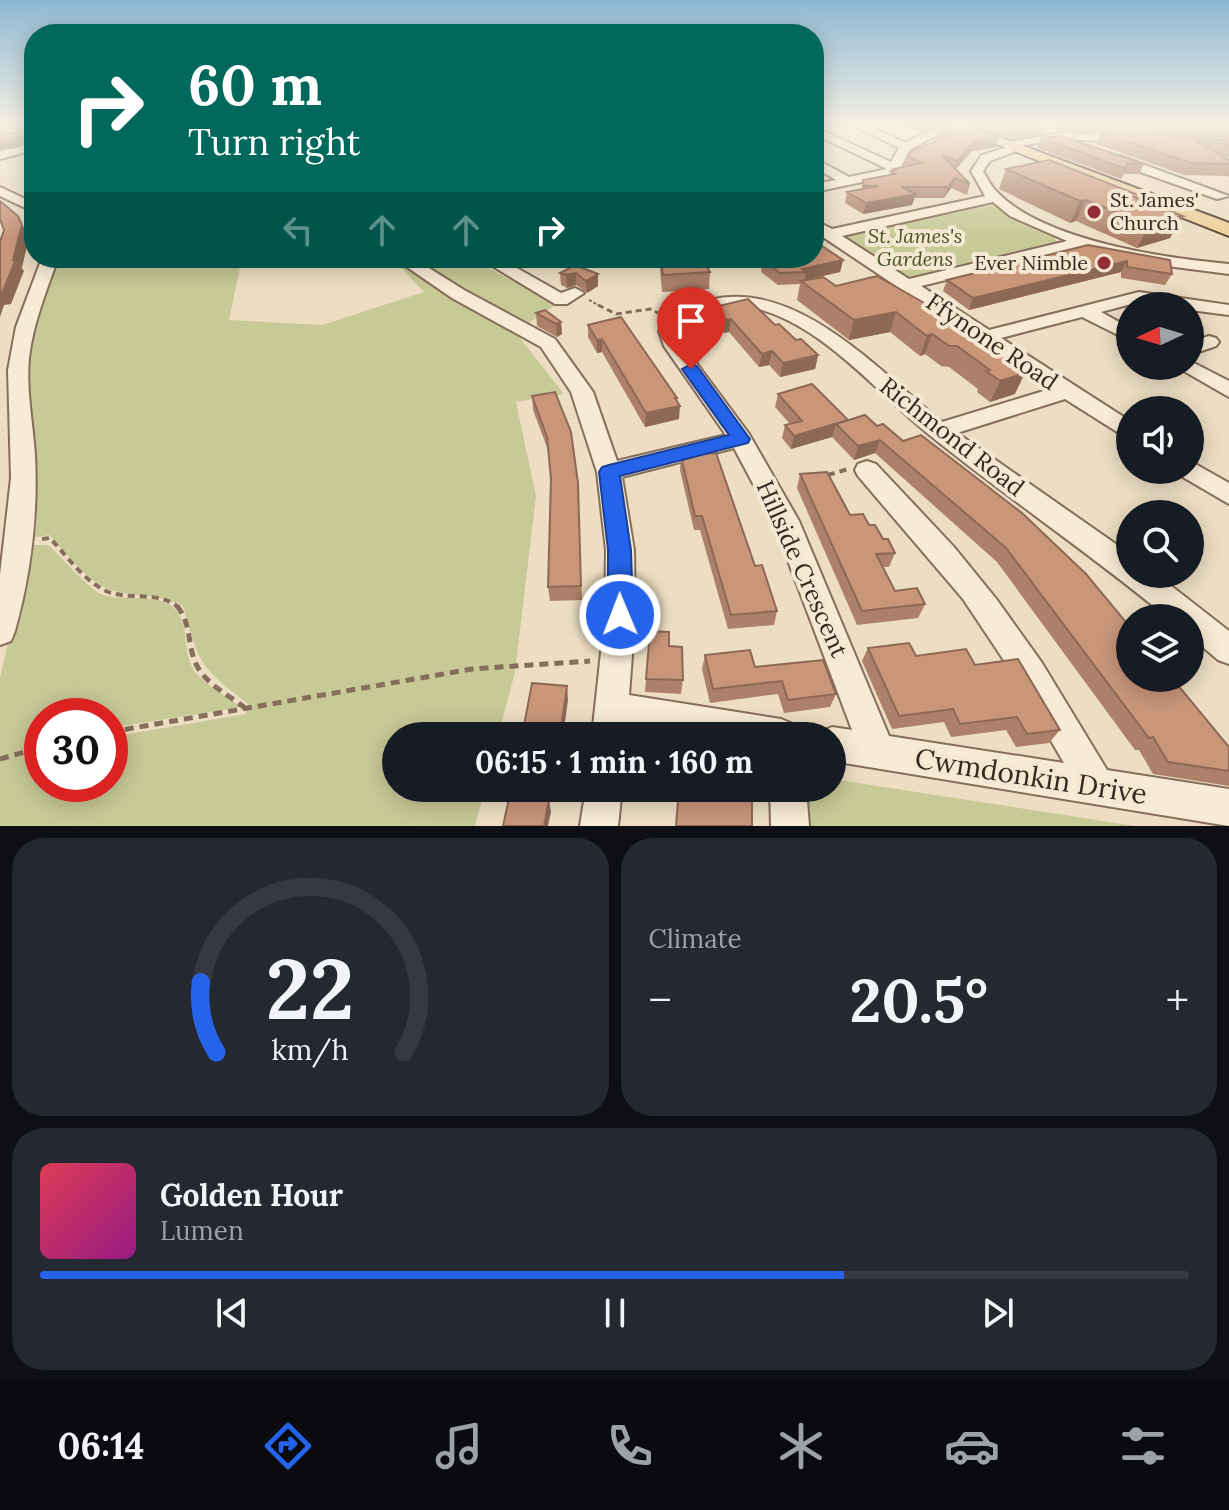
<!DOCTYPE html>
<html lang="en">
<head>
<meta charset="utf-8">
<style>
  :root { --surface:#171b24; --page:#242831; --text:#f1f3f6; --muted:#9ea1a6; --line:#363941; --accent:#2563eb }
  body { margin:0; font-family:Lora,serif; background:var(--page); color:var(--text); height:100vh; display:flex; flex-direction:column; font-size:30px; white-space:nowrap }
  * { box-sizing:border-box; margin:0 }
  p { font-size:26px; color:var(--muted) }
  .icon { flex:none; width:44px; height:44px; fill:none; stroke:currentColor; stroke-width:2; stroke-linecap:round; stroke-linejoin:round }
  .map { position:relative; height:826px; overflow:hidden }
  .drawer { display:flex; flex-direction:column; gap:12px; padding:12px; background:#0d0f14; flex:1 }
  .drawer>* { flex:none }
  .top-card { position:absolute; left:24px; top:24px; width:800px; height:244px; border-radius:32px; box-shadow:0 4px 20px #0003; background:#00695c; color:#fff; overflow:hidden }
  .needle { width:52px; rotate:266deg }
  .tools { position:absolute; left:1116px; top:292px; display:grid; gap:16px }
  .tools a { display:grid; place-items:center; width:88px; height:88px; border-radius:50%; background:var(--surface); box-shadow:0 4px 20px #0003; font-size:40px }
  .speed { position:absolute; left:24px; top:698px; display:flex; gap:16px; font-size:40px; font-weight:700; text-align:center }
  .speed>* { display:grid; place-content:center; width:104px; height:104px; border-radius:50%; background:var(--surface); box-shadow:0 4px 20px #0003; line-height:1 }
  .speed .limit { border:12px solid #d22; background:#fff; color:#111 }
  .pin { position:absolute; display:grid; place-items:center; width:68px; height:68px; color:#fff; margin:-82px -34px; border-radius:50% 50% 50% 0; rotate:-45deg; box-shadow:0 0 8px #0007 }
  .pin .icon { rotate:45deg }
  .me { position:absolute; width:88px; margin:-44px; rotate:359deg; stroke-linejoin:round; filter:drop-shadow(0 0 6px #0008) }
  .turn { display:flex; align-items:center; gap:28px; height:168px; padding:0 32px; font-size:36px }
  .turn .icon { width:104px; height:104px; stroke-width:2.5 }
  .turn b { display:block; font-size:56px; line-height:68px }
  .lanes { display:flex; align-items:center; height:76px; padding:0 32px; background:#0003; justify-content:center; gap:40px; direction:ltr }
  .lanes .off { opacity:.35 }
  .big { font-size:60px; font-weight:800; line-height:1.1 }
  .drawer .widget { flex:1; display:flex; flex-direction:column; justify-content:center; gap:12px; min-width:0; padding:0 28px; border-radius:32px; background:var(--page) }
  .drawer .dial { align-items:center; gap:0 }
  .dial svg { height:208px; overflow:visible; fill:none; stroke:var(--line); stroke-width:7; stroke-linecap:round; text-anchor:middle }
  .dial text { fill:var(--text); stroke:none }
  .song { display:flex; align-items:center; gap:24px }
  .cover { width:96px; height:96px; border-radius:12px; background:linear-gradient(135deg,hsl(350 70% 55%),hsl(310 70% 35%)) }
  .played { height:8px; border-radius:4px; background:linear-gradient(90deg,var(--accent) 70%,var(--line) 70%) }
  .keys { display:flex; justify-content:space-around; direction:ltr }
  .heat { display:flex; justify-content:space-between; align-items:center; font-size:44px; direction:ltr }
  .drawer .tiles { flex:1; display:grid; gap:12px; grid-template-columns:1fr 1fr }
  .widget:last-child { grid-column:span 2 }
  .trip { position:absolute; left:382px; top:722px; width:464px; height:80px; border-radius:40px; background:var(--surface); box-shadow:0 4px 20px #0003; font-weight:800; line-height:80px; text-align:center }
  .dock { display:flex; height:128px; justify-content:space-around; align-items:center; background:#090b0e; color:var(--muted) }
  .dock .icon { width:56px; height:56px }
  .dock .on { color:var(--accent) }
  .dock b { font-size:36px; color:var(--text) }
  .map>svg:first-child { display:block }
</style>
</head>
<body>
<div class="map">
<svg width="1229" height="826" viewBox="0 0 1229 826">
  <rect width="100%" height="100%" fill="#ecddc3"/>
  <path fill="#c7c997" d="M993 205 1051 233 1057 242 907 277 841 236Z
    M55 258H249L241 263 229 320 322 325 424 292 392 258H469L557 304 515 332 564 394 516 402 536 496 515 672 498 736H396V788H485L475 826H0V678L31 545H48C63 557 88 590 103 595 123 602 159 592 175 609 191 626 181 655 196 673 208 686 227 697 241 707L110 728V716H42V744L33 747 42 749V784H110V737L246 714 248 704C199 666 200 665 183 606 158 592 130 599 104 587 87 580 63 549 49 535L32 538 27 383 32 336Z
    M832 779 1135 826H802L800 788H832Z"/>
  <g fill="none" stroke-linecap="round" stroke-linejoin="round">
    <g stroke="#856e5a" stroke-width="4">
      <path id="minor" d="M850 124H864L906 143C920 135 953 119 967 127L931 138 911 149 896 175 814 192V184L836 180 814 167V158L849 177 887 169 814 134V127L891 162 899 148Z
        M1061 133 1126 136 1132 139 1126 142 1061 139 1020 146 1019 150 990 161 983 171C987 178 991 186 997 192 1044 241 1164 258 1229 264V274L1167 266 1083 247 921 286 989 330 1139 292 1229 305V315L1190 310V306L1139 302 1101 312 1130 328V341L1082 317 1001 338 1130 421V440L1065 399 957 433 1130 554V574H1156L1229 631V664L1218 660 1190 636V618H1168C1092 555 1009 499 932 437 879 395 828 330 762 310 733 302 698 309 678 332L683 345 749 434 799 521 889 736 1064 763 1005 662 963 599 858 476 855 470 858 464 867 461 876 464 954 547 997 600 1042 663 1107 770 1229 789V826L832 761V736H818L820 732 832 727 852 730 773 521 734 448 622 477 634 550 635 615 629 695 781 719 793 724 798 736H676L627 728 626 736H592L605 615 606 550 597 472 571 392 541 347 452 298 394 258H413L464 290 555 339 593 392 617 461 726 435 664 346 659 331C672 313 689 305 710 300 797 278 881 373 942 422L1050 389 814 231V220L832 229 985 196 971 171 982 155 1005 148 1004 143ZM993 202 1010 216 1067 241 909 279 842 236Z
        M34 144V150L0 159V151Z
        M1112 156H1120L1229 196 1217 199 1112 162Z
        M0 187 34 203V212L0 196Z
        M42 258H58C47 290 33 323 29 358 26 391 33 423 35 455 38 515 31 574 15 631L11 641 0 645V575L11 478 8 370 16 327Z
        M479 258H499L561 293 575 288 584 293 567 304H555Z
        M1209 336 1216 338 1219 342 1216 346 1190 355V342Z
        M1190 361 1229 381V397L1175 366H1190Z
        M1190 461 1229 483V504L1181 476 1178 470H1190Z
        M586 788H622L618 826H580Z
        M770 788H806L809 826H771Z"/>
    </g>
    <g stroke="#533d2e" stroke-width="4">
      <path id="major" d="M946 124H965L1229 223V236Z"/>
    </g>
    <path stroke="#856e5a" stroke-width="2" stroke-dasharray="3 2" stroke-linecap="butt" d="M589 300 602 307"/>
    <path stroke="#856e5a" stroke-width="3" stroke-dasharray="6 4" stroke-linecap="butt" d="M598 305 616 314 650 309 664 316"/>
    <path stroke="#856e5a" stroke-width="4" stroke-dasharray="7 5" stroke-linecap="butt" d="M828 475 848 469
      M42 539 50 538C67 556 83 580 106 591 129 601 160 590 179 608"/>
    <path stroke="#856e5a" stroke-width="5" stroke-dasharray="9 6" stroke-linecap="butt" d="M177 606C192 624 187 647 197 666 207 685 229 695 245 708
      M110 732 472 669 590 661
      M0 759 42 747"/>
    <use href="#minor" fill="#f7ebd5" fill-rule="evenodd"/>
    <use href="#major" fill="#eecf9c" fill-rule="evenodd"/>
  </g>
  <path fill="#ad8169" d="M891 124H939L921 132Z
    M973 124H1045L1041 134 1012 139Z
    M1050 124H1229V141L1146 132H1061Z
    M941 129 996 147 972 151 956 169 970 184 967 195 951 188 944 198H914L912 205 863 214 845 203 847 192 861 189 863 180 890 175 891 171H893L894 169 904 166 907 156 940 140 938 139Z
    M1101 133 1229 141V157L1223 156 1229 160V177L1228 176 1184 175 1096 144Z
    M1041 138 1144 164 1139 174H1124L1121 179 1037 148Z
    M1006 169 1141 196 1139 199 1170 238 1137 248 1076 221 1070 223 999 189Z
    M1088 245 1172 274 1165 285 1121 278V272L969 310 943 291 947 280Z
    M659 258H703L710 272 709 289 662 292Z
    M763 260H843L840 272 806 280 926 304 1015 394 990 402 977 392 978 389 949 367 941 366 925 354 920 356 890 332 849 340 797 300 800 284 778 285 761 272Z
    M560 273 598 274V286L587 293 576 285 567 288 561 285Z
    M714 307 775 325 818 355 815 369 780 377 769 365 759 367 729 332 724 333 713 320Z
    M536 313 561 322 562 334 557 337 537 326Z
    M588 325 677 402 679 419 645 427 602 352 597 353 588 337Z
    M778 394 848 420 865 415 1229 747V786L1153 774 1139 750H1135L997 562 875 453 854 460 832 437 791 449 782 438 785 425 790 424 775 407Z
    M532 396 578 483 582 600 550 601 548 587 551 480 548 450 533 410Z
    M681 456 755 566 777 611 774 625 728 629 700 530H694L680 470Z
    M800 474 850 515 869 525 895 553 889 567H883L895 591 925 604 918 618 857 625 797 488Z
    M650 631 669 646 683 680 681 694 645 692Z
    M868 648 975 665 1060 730 1049 743 1016 747 1006 730 951 737 944 722 892 729 862 661Z
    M705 655 755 667 836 694 830 707 784 713 778 694 710 703 702 669Z"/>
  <path fill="#8d6955" d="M4 124H17L20 128 0 133V125Z
    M923 124H939L921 132Z
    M1040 124H1045L1041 134 1012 139 1016 128Z
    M34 135V143L0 149V141Z
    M999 137 996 147 972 151 953 171 957 161 975 141Z
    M955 178 951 188 944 198 948 187Z
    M916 194 912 205 863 214 866 203Z
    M1086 200 1076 221 1070 223 1080 201Z
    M18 216 29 237 22 268 24 271 11 304 4 305 0 317V292L13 260Z
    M1183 216 1170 238 1137 248 1149 225Z
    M843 260 840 272 804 280 806 272 802 269Z
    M1127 261 1121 272 969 310 973 298Z
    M576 273V285L567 288 566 275Z
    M598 274V286L587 293 586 281Z
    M896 312 890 332 849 340 854 320Z
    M731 319 729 332 724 333 726 320Z
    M561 322 562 334 557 337 556 324Z
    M932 334 925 354 920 356 927 336Z
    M602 339V352L597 353V340Z
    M772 351 769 365 759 367 762 354Z
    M818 355 815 369 780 377 783 363Z
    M1025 373 1015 394 990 402 1000 381Z
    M675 398H677V406H680L679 419 645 427 646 413Z
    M836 424 832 437 791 449 794 436Z
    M880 440 875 453 854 460 858 446Z
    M567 686 568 700 563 736H560Z
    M549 800 551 812 548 826H544Z"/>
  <path fill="#c9967a" stroke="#8d6955" stroke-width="2" d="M22 124H34V135L0 141V135L22 131Z
    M959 124H965L999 137 975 141 957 161 942 155 970 184 955 178 948 187H902L916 194 866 203 847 192 878 186H864L863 180 895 174 891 171 897 170 894 169 922 163 907 156 910 152 953 134 941 129Z
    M1006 124H1040L1016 128Z
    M1177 124H1229V129Z
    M1101 133 1151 134 1229 141V145L1194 140 1229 160V164L1191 163Z
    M1062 136 1144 164 1127 163 1126 169 1041 138Z
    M1049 160 1141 196 1134 197 1183 216 1149 225 1086 200 1080 201 1006 169Z
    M0 201 18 216 22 225 13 260 16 259 3 291 0 292V242L4 230 0 219Z
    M1088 245 1170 260 1172 274 1127 267V261L973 298 947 280Z
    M822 246 843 260 802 269 806 272 780 273 763 260 771 258H814V247Z
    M661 258H703L710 272 663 275Z
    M575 265 598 274 586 281 576 273 566 275 560 273Z
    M877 276 926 304 1025 373 1000 381 986 371 990 370 957 346H949L932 334 927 336 896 312 854 320 801 281 823 277 836 286Z
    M748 299 775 325 779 324 796 340 801 339 818 355 783 363 772 351 762 354 731 319 726 320 714 307Z
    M545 310 561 322 556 324 536 313Z
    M621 317 677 398H675L680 406 646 413 602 339 597 340 588 325Z
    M812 384 848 420 794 436 785 425 802 421 778 394Z
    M555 392 571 432 578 483 581 586 548 587 551 479 547 437 532 396Z
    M865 415 877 426 883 424 903 441 921 435 1022 513 1086 574 1130 627V678H1172L1229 747V771L1168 762 1153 737 1149 738 1006 548 880 440 858 446 836 424Z
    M716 453 755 566 762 565 777 611 731 615 702 516H695L681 456Z
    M827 472 850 515 863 514 869 525H875L883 539H888L895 553 876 554 895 591 917 588 925 604 862 611 800 474Z
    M650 631 669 632V646L682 647 683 680 646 679Z
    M909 643 916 656 966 649 975 665 1018 659 1060 730 1027 734 1017 717 960 724 953 709 899 716 868 648Z
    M750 650 755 667 823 660 836 694 788 700 782 681 713 689 705 655Z
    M532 683 567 686 560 736H522Z
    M679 788H752V826H676Z
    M510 794 549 800 544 826H503Z"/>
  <linearGradient id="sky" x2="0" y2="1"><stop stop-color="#8db8d4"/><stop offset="0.52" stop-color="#f6f0e4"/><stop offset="1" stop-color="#f6f0e4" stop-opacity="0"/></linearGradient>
  <rect width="1229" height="240" fill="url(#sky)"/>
  <path fill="#2563eb" stroke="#184099" stroke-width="2" d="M691 364 697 366 750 439 748 443 620 476 631 550 633 615 629 623 620 626 611 623 608 615V550L599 472 602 467 609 465 729 435 682 369Z"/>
  <g fill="#922d34" stroke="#f4e8d2" stroke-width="3">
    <circle cx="1094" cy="212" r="8"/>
    <circle cx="1104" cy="263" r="8"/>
  </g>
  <g text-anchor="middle" stroke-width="8" stroke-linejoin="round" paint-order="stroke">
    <g font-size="20" fill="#36281e" stroke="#f4e8d2" text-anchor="start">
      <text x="1110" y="207">St. James'<tspan x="1110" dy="23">Church</tspan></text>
      <text x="1088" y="270" text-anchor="end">Ever Nimble</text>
    </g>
    <g font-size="20" font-style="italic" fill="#495125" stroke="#f4e8d2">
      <text x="915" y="243">St. James's<tspan x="915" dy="23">Gardens</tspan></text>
    </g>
    <g font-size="24" fill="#36281e" stroke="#f4e8d2">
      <text transform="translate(992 342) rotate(34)" y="8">Ffynone Road</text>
      <text transform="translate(952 437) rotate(38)" y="8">Richmond Road</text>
      <text transform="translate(802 569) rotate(66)" y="8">Hillside Crescent</text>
    </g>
    <g font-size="28" fill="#36281e" stroke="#f4e8d2">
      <text transform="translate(1031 776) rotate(9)" y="10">Cwmdonkin Drive</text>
    </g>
  </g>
</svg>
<div class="tools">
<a><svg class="needle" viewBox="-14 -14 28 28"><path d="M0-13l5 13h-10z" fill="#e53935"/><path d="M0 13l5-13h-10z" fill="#9ea1a6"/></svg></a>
<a><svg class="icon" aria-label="sound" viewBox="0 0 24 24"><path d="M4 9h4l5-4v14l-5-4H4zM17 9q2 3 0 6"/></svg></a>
<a><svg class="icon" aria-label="search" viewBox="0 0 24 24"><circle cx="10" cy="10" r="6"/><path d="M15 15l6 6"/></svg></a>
<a><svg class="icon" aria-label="layers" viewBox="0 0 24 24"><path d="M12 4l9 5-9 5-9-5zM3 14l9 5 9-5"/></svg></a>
</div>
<div class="speed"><div class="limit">30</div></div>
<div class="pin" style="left:691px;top:369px;background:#d93025"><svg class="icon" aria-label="arrive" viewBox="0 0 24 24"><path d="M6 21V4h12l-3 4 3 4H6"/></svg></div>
<svg class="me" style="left:620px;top:615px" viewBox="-20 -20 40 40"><circle r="17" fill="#2563eb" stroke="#fff" stroke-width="3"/><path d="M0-11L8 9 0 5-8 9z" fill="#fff"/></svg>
<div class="trip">06:15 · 1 min · 160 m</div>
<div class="top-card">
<div class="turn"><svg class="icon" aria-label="right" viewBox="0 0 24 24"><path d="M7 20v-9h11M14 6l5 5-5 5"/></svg><div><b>60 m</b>Turn right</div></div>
<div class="lanes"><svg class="icon off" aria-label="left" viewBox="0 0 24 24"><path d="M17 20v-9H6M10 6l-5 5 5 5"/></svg><svg class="icon off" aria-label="ahead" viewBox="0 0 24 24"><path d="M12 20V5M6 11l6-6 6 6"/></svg><svg class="icon off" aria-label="ahead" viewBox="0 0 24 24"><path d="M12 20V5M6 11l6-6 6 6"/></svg><svg class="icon" aria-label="right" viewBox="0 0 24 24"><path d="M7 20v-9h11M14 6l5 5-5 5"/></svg></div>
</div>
</div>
<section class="drawer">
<div class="tiles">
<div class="widget dial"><svg viewBox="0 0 100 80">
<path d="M14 69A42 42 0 1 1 86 69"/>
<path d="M14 69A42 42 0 0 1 8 42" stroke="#2563eb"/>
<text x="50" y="56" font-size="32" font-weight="700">22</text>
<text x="50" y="72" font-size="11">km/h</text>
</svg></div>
<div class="widget"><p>Climate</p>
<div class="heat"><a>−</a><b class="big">20.5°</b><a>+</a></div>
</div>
<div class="widget">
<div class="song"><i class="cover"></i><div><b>Golden Hour</b><p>Lumen</p></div></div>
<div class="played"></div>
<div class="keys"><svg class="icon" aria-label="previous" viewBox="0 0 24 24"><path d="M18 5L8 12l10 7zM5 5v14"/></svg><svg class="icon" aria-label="pause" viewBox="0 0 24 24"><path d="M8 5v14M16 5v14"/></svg><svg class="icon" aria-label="next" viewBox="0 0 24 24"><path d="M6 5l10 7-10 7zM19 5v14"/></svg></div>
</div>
</div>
</section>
<nav class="dock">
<b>06:14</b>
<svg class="icon on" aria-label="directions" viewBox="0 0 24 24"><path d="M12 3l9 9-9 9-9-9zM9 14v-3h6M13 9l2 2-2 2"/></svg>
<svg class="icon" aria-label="music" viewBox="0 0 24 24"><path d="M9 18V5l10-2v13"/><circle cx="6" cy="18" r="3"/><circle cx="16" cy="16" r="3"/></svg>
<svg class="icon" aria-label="phone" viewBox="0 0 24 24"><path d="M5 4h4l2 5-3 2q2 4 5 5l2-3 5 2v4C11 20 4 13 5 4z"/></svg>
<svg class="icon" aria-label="climate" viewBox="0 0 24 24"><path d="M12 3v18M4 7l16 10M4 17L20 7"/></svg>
<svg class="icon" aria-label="car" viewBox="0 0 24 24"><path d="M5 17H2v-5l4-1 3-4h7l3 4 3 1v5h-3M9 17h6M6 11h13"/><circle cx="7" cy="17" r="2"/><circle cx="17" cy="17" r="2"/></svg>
<svg class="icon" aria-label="filters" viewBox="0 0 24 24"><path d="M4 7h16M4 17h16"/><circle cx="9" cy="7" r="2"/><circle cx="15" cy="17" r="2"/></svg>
</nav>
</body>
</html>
